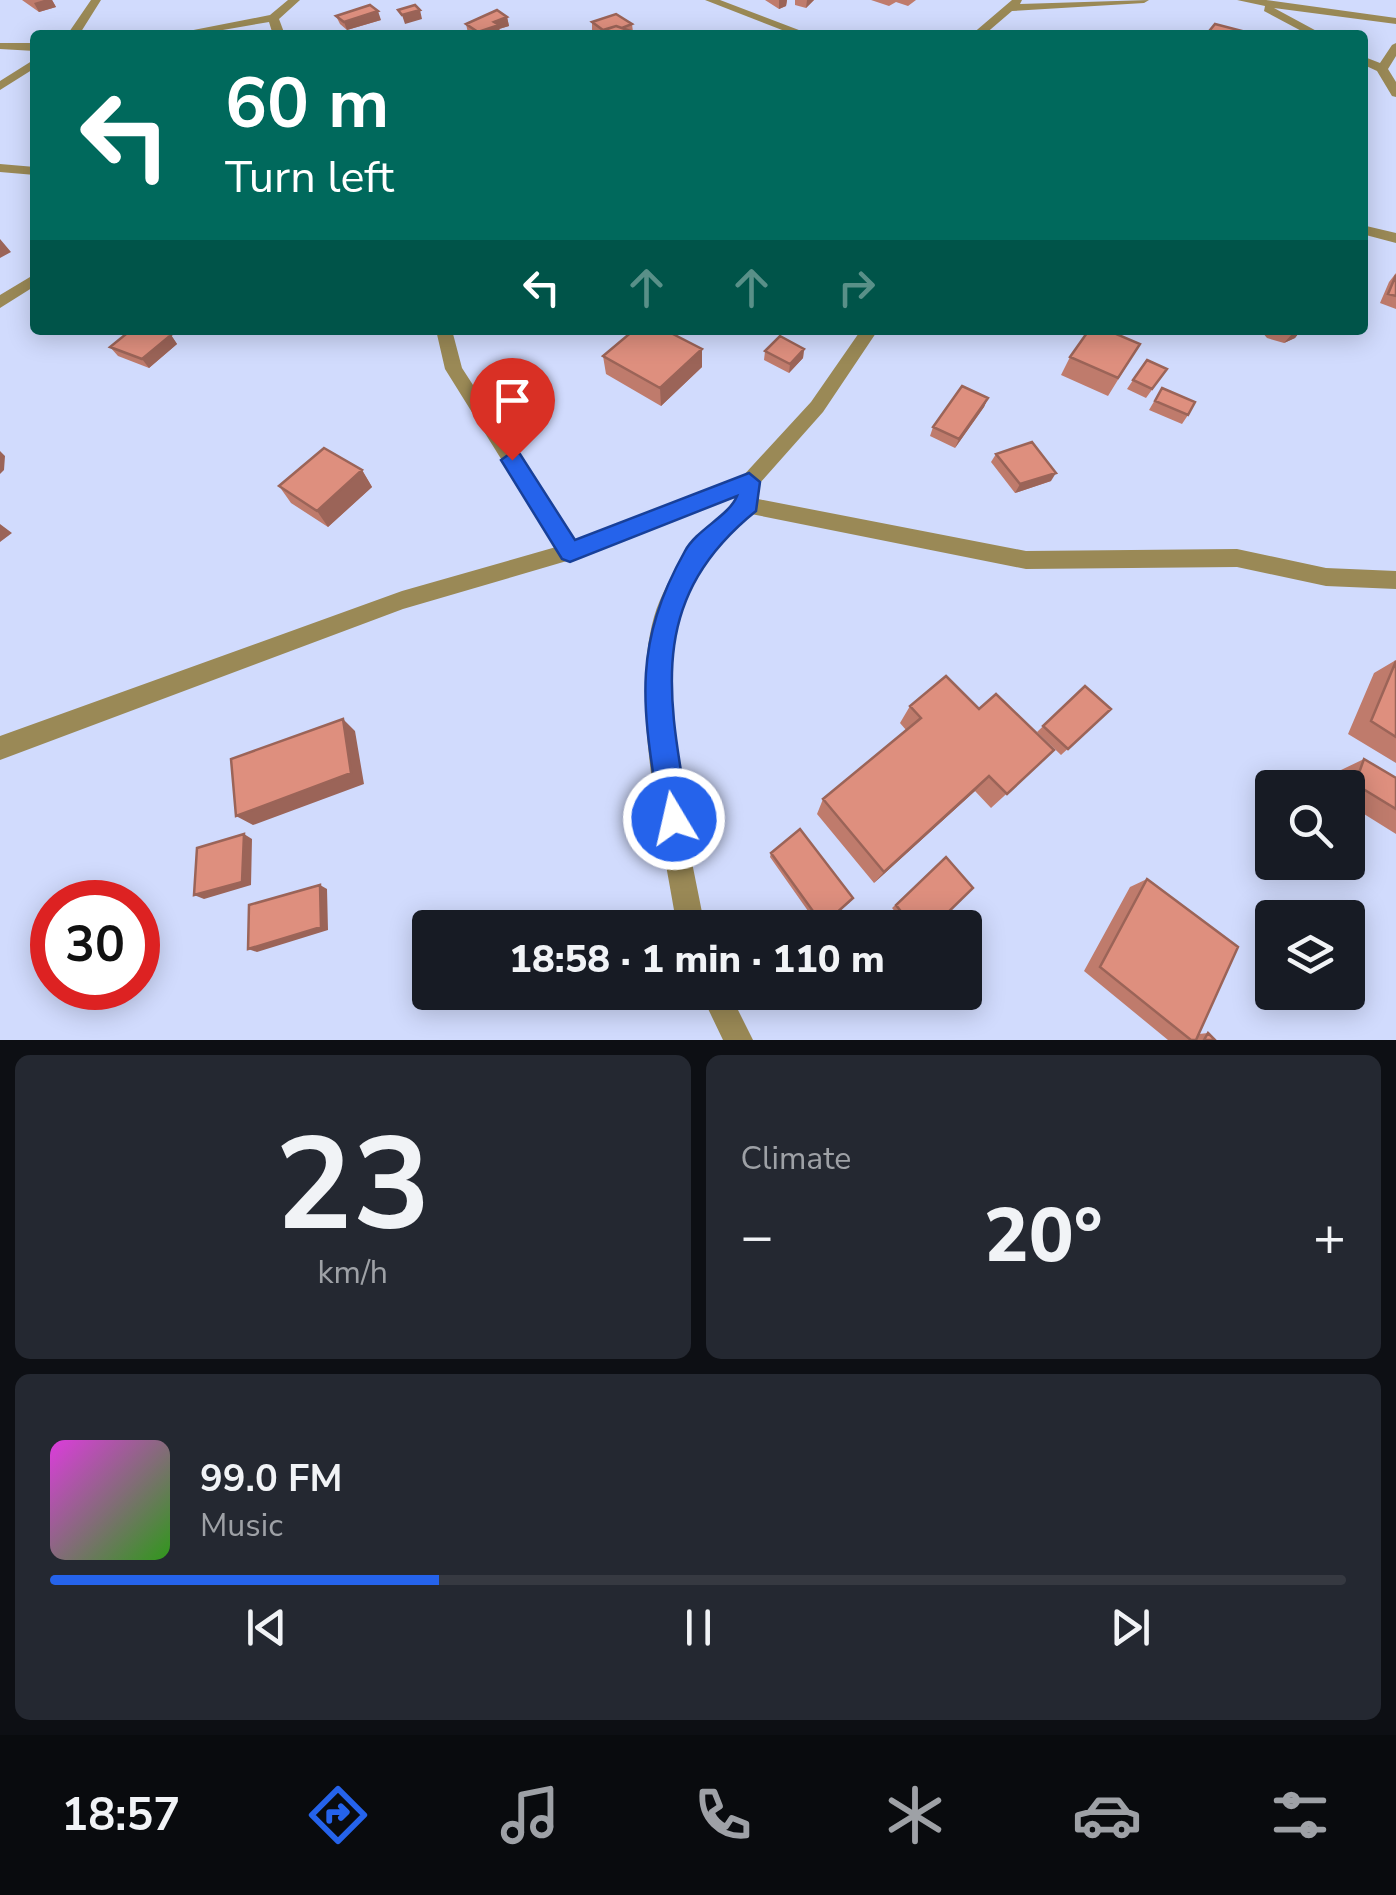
<!DOCTYPE html>
<html lang="en">
<head>
<meta charset="utf-8">
<style>
  :root { --surface:#171b24; --page:#242831; --text:#f1f3f6; --muted:#9ea1a6; --line:#363941; --accent:#2563eb }
  body { margin:0; font-family:"Nunito Sans",sans-serif; background:var(--page); color:var(--text); height:100vh; display:flex; flex-direction:column; font-size:38px; white-space:nowrap }
  * { box-sizing:border-box; margin:0 }
  p { font-size:32px; color:var(--muted) }
  .icon { flex:none; width:55px; height:55px; fill:none; stroke:currentColor; stroke-width:2; stroke-linecap:round; stroke-linejoin:round }
  .map { position:relative; height:1040px; overflow:hidden }
  .details { display:flex; flex-direction:column; gap:15px; padding:15px; background:#0d0f14; flex:1 }
  .details>* { flex:none }
  .hud { position:absolute; left:30px; top:30px; width:1338px; height:305px; border-radius:10px; box-shadow:0 5px 25px #0003; background:#00695c; color:#fff; overflow:hidden }
  .fabs { position:absolute; left:1255px; top:770px; display:grid; gap:20px }
  .fabs a { display:grid; place-items:center; width:110px; height:110px; border-radius:10px; background:var(--surface); box-shadow:0 5px 25px #0003; font-size:50px }
  .speed { position:absolute; left:30px; top:880px; display:flex; gap:20px; font-size:50px; font-weight:700; text-align:center }
  .speed>* { display:grid; place-content:center; width:130px; height:130px; border-radius:50%; background:var(--surface); box-shadow:0 5px 25px #0003; line-height:1 }
  .speed .limit { border:15px solid #d22; background:#fff; color:#111 }
  .pin { position:absolute; display:grid; place-items:center; width:85px; height:85px; color:#fff; margin:-102px -42px; border-radius:50% 50% 50% 0; rotate:-45deg; box-shadow:0 0 10px #0007 }
  .pin .icon { rotate:45deg }
  .me { position:absolute; width:110px; margin:-55px; rotate:351deg; stroke-linejoin:round; filter:drop-shadow(0 0 8px #0008) }
  .turn { display:flex; align-items:center; gap:35px; height:210px; padding:0 30px; font-size:45px }
  .turn .icon { width:130px; height:130px; stroke-width:2.5 }
  .turn b { display:block; font-size:70px; line-height:85px }
  .lanes { display:flex; align-items:center; height:95px; padding:0 30px; background:#0003; justify-content:center; gap:50px; direction:ltr }
  .lanes .off { opacity:.35 }
  .big { font-size:75px; font-weight:800; line-height:1.1 }
  .details .tile { flex:1; display:flex; flex-direction:column; justify-content:center; gap:15px; min-width:0; padding:0 35px; border-radius:15px; background:var(--page) }
  .details .dial { align-items:center; gap:0 }
  .dial b { font-size:130px; line-height:1 }
  .song { display:flex; align-items:center; gap:30px }
  .cover { width:120px; height:120px; border-radius:15px; background:linear-gradient(135deg,hsl(300 70% 55%),hsl(110 70% 35%)) }
  .played { height:10px; border-radius:5px; background:linear-gradient(90deg,var(--accent) 30%,var(--line) 30%) }
  .keys { display:flex; justify-content:space-around; direction:ltr }
  .heat { display:flex; justify-content:space-between; align-items:center; font-size:55px; direction:ltr }
  .details .tiles { flex:1; display:grid; gap:15px; grid-template-columns:1fr 1fr }
  .tile:last-child { grid-column:span 2 }
  .trip { position:absolute; left:412px; top:910px; width:570px; height:100px; border-radius:10px; background:var(--surface); box-shadow:0 5px 25px #0003; font-weight:800; line-height:100px; text-align:center }
  .dock { display:flex; height:160px; justify-content:space-around; align-items:center; background:#090b0e; color:var(--muted) }
  .dock .icon { width:70px; height:70px }
  .dock .on { color:var(--accent) }
  .dock b { font-size:45px; color:var(--text) }
  .map>svg:first-child { display:block }
</style>
</head>
<body>
<div class="map">
<svg width="1396" height="1040" viewBox="0 0 1396 1040">
  <rect width="100%" height="100%" fill="#d1dbfd"/>
  <g fill="none" stroke-linecap="round" stroke-linejoin="round">
    <path fill="#9a8956" fill-rule="evenodd" d="M91 0H101L79 35H67Z
      M288 0H300L279 19 285 35H273L269 22 194 35H168L270 15Z
      M705 0H720L812 35H795Z
      M1012 0H1022L1020 4 1149 0 1144 3 1012 11 984 35H971Z
      M1237 0H1266L1396 18V24L1274 8 1324 35H1309L1264 11 1265 6Z
      M0 43H35V51L0 49Z
      M1396 43V56L1388 69 1396 82V97L1392 96 1377 71 1362 64V56L1380 63 1392 45Z
      M35 59V68L0 90V81Z
      M0 164 35 167V175L0 172Z
      M1362 225 1396 233V243L1362 234Z
      M35 274V286L0 308V295Z
      M436 330H452L462 368 574 541 742 477 811 402 861 330H878L823 412 759 484 758 499 1026 551 1237 549 1326 568 1396 571V589L1326 586 1237 567 1026 569 751 514C719 540 687 576 676 617 652 705 689 838 705 928H677C663 838 629 705 654 617 668 571 701 531 738 502L739 494 577 558 403 609 0 760V736L402 591 556 547 445 369Z
      M700 992H729L753 1040H723Z"/>
  </g>
  <path fill="#bf7b6c" d="M22 0H52L56 7 39 12Z
    M765 0H787L786 6 779 9Z
    M795 0H814L806 8 795 5Z
    M871 0H916L908 6 896 2 889 6Z
    M336 16 381 20 347 30 340 24Z
    M507 17 509 26 499 29 504 35H471L468 33 466 24Z
    M592 22 632 24 633 32 595 33 592 31Z
    M1396 273V309L1380 303 1389 282Z
    M1263 330H1301L1295 338 1284 343 1267 338 1262 332Z
    M171 335 177 344 149 368 118 356 110 347Z
    M1140 344 1108 396 1061 375 1070 357Z
    M702 349V367L661 406 606 374 603 356Z
    M804 349 803 358 789 373 764 360 765 351Z
    M1167 369 1146 398 1127 389 1133 380Z
    M1162 388 1188 415 1182 424 1149 410Z
    M988 398 984 407 955 448 930 436 933 427Z
    M996 454 1051 481 1015 493 991 462Z
    M362 470 372 487 328 527 291 503 279 486Z
    M1396 660V763L1348 734 1374 673Z
    M1085 686 1111 709 1061 755 1037 732Z
    M910 706 979 709 1054 750 991 808 975 791 874 883 817 814 823 799 906 730 900 723Z
    M1364 759 1396 778V834L1348 804V788H1335L1341 770Z
    M771 853 850 902 820 928 770 857Z
    M946 857 932 928H908L892 908Z
    M1147 879 1199 1034 1208 1033 1215 1040H1168L1084 971 1130 887Z"/>
  <path fill="#9b6458" d="M44 0H52L56 7 39 12 34 3Z
    M779 0H787L786 6 779 9Z
    M807 0H814L806 8Z
    M420 10 422 19 405 24 402 15Z
    M378 11 381 20 347 30 344 22Z
    M507 17 509 26 499 29 500 34 478 35V32L494 22Z
    M0 239 11 252 0 258Z
    M1301 330 1295 338 1284 343 1292 334Z
    M171 335 177 344 149 368 142 359Z
    M702 349V367L661 406 660 388Z
    M804 349 803 358 789 373 790 364Z
    M988 398 984 407 955 448 959 439Z
    M0 451 5 456 4 470 0 474Z
    M362 470 372 487 328 527 317 511Z
    M1056 473 1051 481 1015 493 1020 484Z
    M0 524 12 533 0 542Z
    M343 719 355 731 364 784 253 825 236 816Z
    M989 776 975 791 874 883 884 872Z
    M244 834 252 839 251 885 204 899 194 895Z
    M320 885 327 889 328 930 257 952 248 949Z"/>
  <path fill="#de8f7e" stroke="#9b6458" stroke-width="2.5" d="M370 5 378 11 344 22 336 16Z
    M415 5 420 10 402 15 398 10Z
    M497 10 507 17 494 22 499 25 478 32 466 24Z
    M616 14 632 24 622 28 616 26 603 30 592 22Z
    M1215 24 1246 32 1244 35H1206Z
    M616 26 642 35H590Z
    M499 31 504 35H486Z
    M1396 275V296L1388 294Z
    M131 330H157L171 335 142 359 110 347Z
    M634 330H665L702 349 660 388 603 356Z
    M1089 330H1107L1140 344 1118 378 1070 357Z
    M1280 330H1300L1292 334Z
    M780 336 804 349 790 364 765 351Z
    M1147 360 1167 369 1152 389 1133 380Z
    M962 386 988 398 959 439 933 427Z
    M1162 388 1195 402 1188 415 1155 401Z
    M1032 442 1056 473 1020 484 996 454Z
    M324 448 362 470 317 511 279 486Z
    M1396 661V737L1371 721Z
    M946 676 979 709 996 694 1054 750 1007 794 989 776 884 872 823 799 921 718 910 706Z
    M1085 686 1111 709 1068 749 1043 726Z
    M343 719 351 773 236 816 231 759Z
    M1364 759 1396 778V809L1355 784Z
    M800 829 853 898 823 925 771 853Z
    M244 834 242 882 194 895 197 848Z
    M946 857 973 888 932 928H914L896 905Z
    M1147 879 1238 947 1196 1040H1191L1100 967Z
    M320 885 321 927 248 949 249 905Z
    M1208 1033 1215 1040H1204Z"/>
  <path fill="#2563eb" stroke="#184099" stroke-width="2.5" d="M512 452 520 454 575 540 749 473 760 482 756 511C646 600 668 695 689 819L684 829 674 834 664 829 660 819C644 712 629 651 685 551 697 529 729 516 737 496L570 562 562 559 501 460Z"/>
</svg>
<div class="fabs">
<a><svg class="icon" aria-label="search" viewBox="0 0 24 24"><circle cx="10" cy="10" r="6"/><path d="M15 15l6 6"/></svg></a>
<a><svg class="icon" aria-label="layers" viewBox="0 0 24 24"><path d="M12 4l9 5-9 5-9-5zM3 14l9 5 9-5"/></svg></a>
</div>
<div class="speed"><div class="limit">30</div></div>
<div class="pin" style="left:512px;top:460px;background:#d93025"><svg class="icon" aria-label="arrive" viewBox="0 0 24 24"><path d="M6 21V4h12l-3 4 3 4H6"/></svg></div>
<svg class="me" style="left:674px;top:819px" viewBox="-20 -20 40 40"><circle r="17" fill="#2563eb" stroke="#fff" stroke-width="3"/><path d="M0-11L8 9 0 5-8 9z" fill="#fff"/></svg>
<div class="trip">18:58 · 1 min · 110 m</div>
<div class="hud">
<div class="turn"><svg class="icon" aria-label="left" viewBox="0 0 24 24"><path d="M17 20v-9H6M10 6l-5 5 5 5"/></svg><div><b>60 m</b>Turn left</div></div>
<div class="lanes"><svg class="icon" aria-label="left" viewBox="0 0 24 24"><path d="M17 20v-9H6M10 6l-5 5 5 5"/></svg><svg class="icon off" aria-label="ahead" viewBox="0 0 24 24"><path d="M12 20V5M6 11l6-6 6 6"/></svg><svg class="icon off" aria-label="ahead" viewBox="0 0 24 24"><path d="M12 20V5M6 11l6-6 6 6"/></svg><svg class="icon off" aria-label="right" viewBox="0 0 24 24"><path d="M7 20v-9h11M14 6l5 5-5 5"/></svg></div>
</div>
</div>
<section class="details">
<div class="tiles">
<div class="tile dial"><b>23</b><p>km/h</p></div>
<div class="tile"><p>Climate</p>
<div class="heat"><a>−</a><b class="big">20°</b><a>+</a></div>
</div>
<div class="tile">
<div class="song"><i class="cover"></i><div><b>99.0 FM</b><p>Music</p></div></div>
<div class="played"></div>
<div class="keys"><svg class="icon" aria-label="previous" viewBox="0 0 24 24"><path d="M18 5L8 12l10 7zM5 5v14"/></svg><svg class="icon" aria-label="pause" viewBox="0 0 24 24"><path d="M8 5v14M16 5v14"/></svg><svg class="icon" aria-label="next" viewBox="0 0 24 24"><path d="M6 5l10 7-10 7zM19 5v14"/></svg></div>
</div>
</div>
</section>
<nav class="dock">
<b>18:57</b>
<svg class="icon on" aria-label="directions" viewBox="0 0 24 24"><path d="M12 3l9 9-9 9-9-9zM9 14v-3h6M13 9l2 2-2 2"/></svg>
<svg class="icon" aria-label="music" viewBox="0 0 24 24"><path d="M9 18V5l10-2v13"/><circle cx="6" cy="18" r="3"/><circle cx="16" cy="16" r="3"/></svg>
<svg class="icon" aria-label="phone" viewBox="0 0 24 24"><path d="M5 4h4l2 5-3 2q2 4 5 5l2-3 5 2v4C11 20 4 13 5 4z"/></svg>
<svg class="icon" aria-label="climate" viewBox="0 0 24 24"><path d="M12 3v18M4 7l16 10M4 17L20 7"/></svg>
<svg class="icon" aria-label="car" viewBox="0 0 24 24"><path d="M5 17H2v-5l4-1 3-4h7l3 4 3 1v5h-3M9 17h6M6 11h13"/><circle cx="7" cy="17" r="2"/><circle cx="17" cy="17" r="2"/></svg>
<svg class="icon" aria-label="filters" viewBox="0 0 24 24"><path d="M4 7h16M4 17h16"/><circle cx="9" cy="7" r="2"/><circle cx="15" cy="17" r="2"/></svg>
</nav>
</body>
</html>
